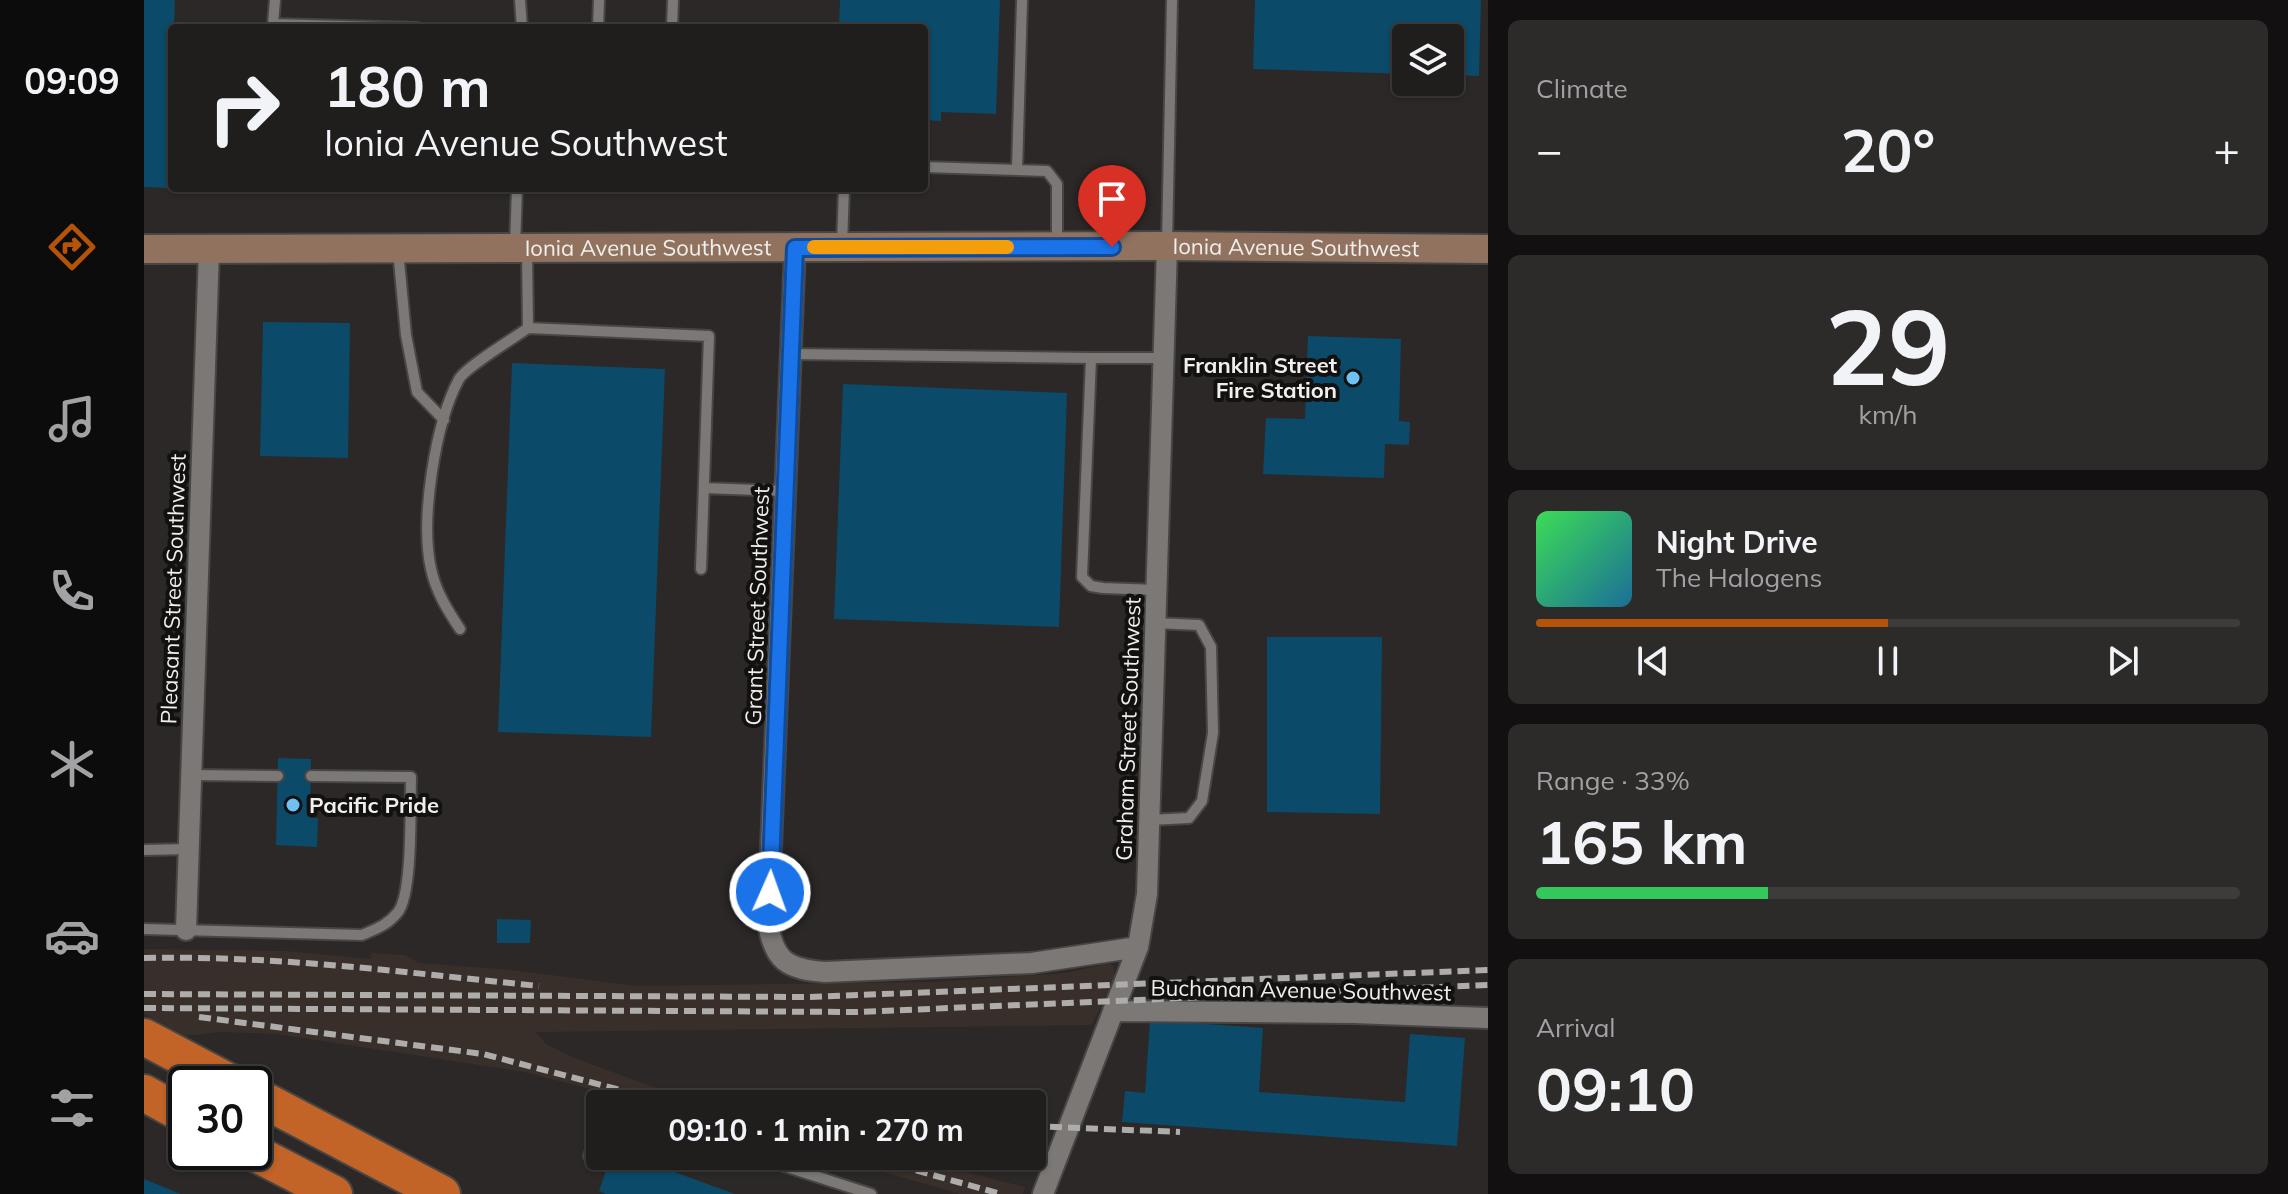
<!DOCTYPE html>
<html lang="en">
<head>
<meta charset="utf-8">
<style>
  :root { --surface:#201e1d; --page:#2d2b2a; --text:#f1f3f6; --muted:#a2a2a4; --line:#3d3c3b; --accent:#b45309 }
  body { margin:0; font-family:Mulish,sans-serif; background:var(--page); color:var(--text); height:100vh; display:flex; flex-direction:column; font-size:30px; white-space:nowrap }
  * { box-sizing:border-box; margin:0 }
  p { font-size:26px; color:var(--muted) }
  .icon { flex:none; width:44px; height:44px; fill:none; stroke:currentColor; stroke-width:2; stroke-linecap:round; stroke-linejoin:round }
  .map { position:relative; flex:1; overflow:hidden }
  .details { display:flex; flex-direction:column; gap:20px; padding:20px; background:#121010; width:800px }
  .details>* { flex:none }
  .hud { position:absolute; left:24px; top:24px; width:760px; height:168px; border-radius:8px; box-shadow:0 2px 6px #0004,0 0 0 2px var(--line); background:#201e1d; color:var(--text); overflow:hidden }
  .fabs { position:absolute; left:1248px; top:24px; display:grid; gap:16px }
  .fabs a { display:grid; place-items:center; width:72px; height:72px; border-radius:8px; background:var(--surface); box-shadow:0 2px 6px #0004,0 0 0 2px var(--line); font-size:40px }
  .speed { position:absolute; left:24px; top:1066px; display:flex; gap:16px; font-size:40px; font-weight:700; text-align:center }
  .speed>* { display:grid; place-content:center; width:104px; height:104px; border-radius:50%; background:var(--surface); box-shadow:0 2px 6px #0004,0 0 0 2px var(--line); line-height:1 }
  .speed .limit { border:4px solid #111; border-radius:12px; background:#fff; color:#111 }
  .pin { position:absolute; display:grid; place-items:center; width:68px; height:68px; color:#fff; margin:-82px -34px; border-radius:50% 50% 50% 0; rotate:-45deg; box-shadow:0 0 8px #0007 }
  .pin .icon { rotate:45deg }
  .me { position:absolute; width:88px; margin:-44px; rotate:2deg; stroke-linejoin:round; filter:drop-shadow(0 0 6px #0008) }
  .turn { display:flex; align-items:center; gap:28px; height:168px; padding:0 24px; font-size:36px }
  .turn .icon { width:104px; height:104px; stroke-width:2.5 }
  .turn b { display:block; font-size:56px; line-height:68px }
  .big { font-size:60px; font-weight:700; line-height:1.1 }
  .details .card { flex:1; display:flex; flex-direction:column; justify-content:center; gap:12px; min-width:0; padding:0 28px; border-radius:12px; background:var(--page) }
  .details .dial { align-items:center; gap:0 }
  .dial b { font-size:104px; line-height:1 }
  .song { display:flex; align-items:center; gap:24px }
  .cover { width:96px; height:96px; border-radius:12px; background:linear-gradient(135deg,hsl(130 70% 55%),hsl(200 70% 35%)) }
  .played { height:8px; border-radius:4px; background:linear-gradient(90deg,var(--accent) 50%,var(--line) 50%) }
  .keys { display:flex; justify-content:space-around; direction:ltr }
  .heat { display:flex; justify-content:space-between; align-items:center; font-size:44px; direction:ltr }
  .charge { height:12px; border-radius:6px; background:linear-gradient(90deg,#34c759 33%,var(--line) 0) }
  .trip { position:absolute; left:442px; top:1090px; width:460px; height:80px; border-radius:8px; background:var(--surface); box-shadow:0 2px 6px #0004,0 0 0 2px var(--line); font-weight:700; line-height:80px; text-align:center }
  main { display:flex; flex:1; min-height:0 }
  .tab-bar { display:flex; flex-direction:column; width:144px; justify-content:space-around; align-items:center; background:#0d0c0c; color:var(--muted) }
  .tab-bar .icon { width:56px; height:56px }
  .tab-bar .active { color:var(--accent) }
  .tab-bar b { font-size:36px; color:var(--text) }
  .map>svg:first-child { display:block }
</style>
</head>
<body>
<main>
<nav class="tab-bar">
<b>09:09</b>
<svg class="icon active" aria-label="directions" viewBox="0 0 24 24"><path d="M12 3l9 9-9 9-9-9zM9 14v-3h6M13 9l2 2-2 2"/></svg>
<svg class="icon" aria-label="music" viewBox="0 0 24 24"><path d="M9 18V5l10-2v13"/><circle cx="6" cy="18" r="3"/><circle cx="16" cy="16" r="3"/></svg>
<svg class="icon" aria-label="phone" viewBox="0 0 24 24"><path d="M5 4h4l2 5-3 2q2 4 5 5l2-3 5 2v4C11 20 4 13 5 4z"/></svg>
<svg class="icon" aria-label="climate" viewBox="0 0 24 24"><path d="M12 3v18M4 7l16 10M4 17L20 7"/></svg>
<svg class="icon" aria-label="car" viewBox="0 0 24 24"><path d="M5 17H2v-5l4-1 3-4h7l3 4 3 1v5h-3M9 17h6M6 11h13"/><circle cx="7" cy="17" r="2"/><circle cx="17" cy="17" r="2"/></svg>
<svg class="icon" aria-label="filters" viewBox="0 0 24 24"><path d="M4 7h16M4 17h16"/><circle cx="9" cy="7" r="2"/><circle cx="15" cy="17" r="2"/></svg>
</nav>
<div class="map">
<svg width="1344" height="1194" viewBox="0 0 1344 1194">
  <rect width="100%" height="100%" fill="#2b2827"/>
  <path fill="#382f2b" d="M0 949 142 951 226 959 228 953 261 955 275 963 368 970 493 986 789 982 922 973 966 963 970 967 971 976 948 1025 392 1032 402 1044 433 1059 556 1104H504L380 1072 132 1034 73 1032 42 1036 0 1014Z
    M684 1156H756L881 1187 879 1194H816Z"/>
  <path fill="#0b4a68" d="M0 0H31L30 28H28L25 188 0 187Z
    M696 0H856L852 114 797 112V121L780 120V28H695Z
    M1111 0H1337L1335 76 1306 75V38H1262V74L1109 69Z
    M119 322 206 323 204 458 116 456Z
    M1164 336 1257 339 1255 421 1266 422 1265 445 1241 444 1240 478 1119 474 1122 418 1161 419Z
    M368 363 521 369 507 737 354 732Z
    M699 384 923 393 915 627 690 619Z
    M1123 637H1238L1236 814 1123 812Z
    M134 758 167 759 166 818H174L173 847 132 845Z
    M353 919 387 920 386 943H353Z
    M1006 1020 1119 1028 1115 1092 1261 1102 1266 1034 1321 1038 1313 1146 978 1122 981 1091 1001 1093Z
    M467 1156H518L514 1166 591 1194H462L455 1191Z
    M0 1179 37 1194H0Z"/>
  <g fill="none" stroke-linecap="round" stroke-linejoin="round">
    <g stroke="#484645" stroke-width="14">
      <path id="lane" d="M131 0 129 24 273 28
        M376 0 378 28
        M454 28 455 0
        M528 28 529 0
        M780 167 903 171 913 184V245
        M873 170 878 0
        M1023 244 1028 0
        M698 245 700 188
        M371 246 373 188
        M254 250 262 335 273 392 300 420
        M383 250 384 328 565 336 557 569
        M647 354 947 358
        M560 488 641 491
        M1013 590 959 588 947 586 938 577 947 358H1020
        M316 629C304 611 292 592 287 569 276 519 291 424 315 379 322 367 370 338 384 328
        M47 775 134 776
        M1005 820 1045 818 1058 801 1069 733 1067 647 1055 625 1011 623
        M0 850 45 849
        M0 929 218 935C232 929 244 925 254 912 269 893 266 805 267 777L167 776
        M445 1156 456 1128
        M609 1156 727 1194"/>
    </g>
    <g stroke="#484645" stroke-width="24">
      <path id="street" d="M651 248 624 923C630 962 644 969 681 972L888 963 994 947
        M42 930 65 249
        M969 1011 1210 1013 1344 1018
        M899 1194 994 947 1003 894 1023 246"/>
    </g>
    <g stroke="#484645" stroke-width="32">
      <g id="secondary">
        <path id="s1" d="M0 249 1023 246 1344 249"/>
      </g>
    </g>
    <g stroke="#484645" stroke-width="40">
      <path id="highway" d="M0 1037 89 1084
        M0 1093 42 1116
        M110 1095 298 1194
        M109 1152 190 1194"/>
    </g>
    <use href="#lane" stroke="#7b7876" stroke-width="10"/>
    <use href="#street" stroke="#7b7876" stroke-width="20"/>
    <use href="#secondary" stroke="#90725e" stroke-width="28"/>
    <use href="#highway" stroke="#c26327" stroke-width="36"/>
    <path stroke="#afadac" stroke-width="6" stroke-dasharray="12 6" stroke-linecap="butt" d="M0 958C132 955 264 973 395 986
      M0 994 665 997 1344 970
      M0 1008 713 1012 1344 985
      M55 1017 339 1054 530 1104
      M888 1126 1036 1132
      M720 1156 857 1194"/>
  </g>
  <g fill="none" stroke-linecap="round" stroke-linejoin="round">
    <g stroke="#114b97" stroke-width="20">
      <path id="route" d="M626 892 651 248 968 247"/>
    </g>
    <use href="#route" stroke="#1a73e8" stroke-width="14"/>
    <path stroke="#f59e0b" stroke-width="14" d="M670 247H863"/>
  </g>
  <g fill="#6dc2f3" stroke="#121110" stroke-width="3">
    <circle cx="1209" cy="378" r="8"/>
    <circle cx="149" cy="805" r="8"/>
  </g>
  <g text-anchor="middle" stroke-width="8" stroke-linejoin="round" paint-order="stroke">
    <g font-size="22" fill="#f1efee" stroke="#121110">
      <text dy="8" stroke="none"><textPath href="#s1" startOffset="1152">Ionia Avenue Southwest</textPath></text>
      <text dy="8" stroke="none"><textPath href="#s1" startOffset="504">Ionia Avenue Southwest</textPath></text>
      <text transform="translate(29 589) rotate(-88)" y="8">Pleasant Street Southwest</text>
      <text transform="translate(613 606) rotate(-88)" y="8">Grant Street Southwest</text>
      <text transform="translate(984 729) rotate(-88)" y="8">Graham Street Southwest</text>
      <text transform="translate(1157 990) rotate(1)" y="8">Buchanan Avenue Southwest</text>
    </g>
    <g font-size="22" font-weight="bold" fill="#f1efee" stroke="#121110" text-anchor="end">
      <text x="1193" y="373">Franklin Street<tspan x="1193" dy="25">Fire Station</tspan></text>
      <text x="165" y="813" text-anchor="start">Pacific Pride</text>
    </g>
  </g>
</svg>
<div class="fabs">
<a><svg class="icon" aria-label="layers" viewBox="0 0 24 24"><path d="M12 4l9 5-9 5-9-5zM3 14l9 5 9-5"/></svg></a>
</div>
<div class="speed"><div class="limit">30</div></div>
<div class="pin" style="left:968px;top:247px;background:#d93025"><svg class="icon" aria-label="arrive" viewBox="0 0 24 24"><path d="M6 21V4h12l-3 4 3 4H6"/></svg></div>
<svg class="me" style="left:626px;top:892px" viewBox="-20 -20 40 40"><circle r="17" fill="#1a73e8" stroke="#fff" stroke-width="3"/><path d="M0-11L8 9 0 5-8 9z" fill="#fff"/></svg>
<div class="trip">09:10 · 1 min · 270 m</div>
<div class="hud">
<div class="turn"><svg class="icon" aria-label="right" viewBox="0 0 24 24"><path d="M7 20v-9h11M14 6l5 5-5 5"/></svg><div><b>180 m</b>Ionia Avenue Southwest</div></div>
</div>
</div>
<section class="details">
<div class="card"><p>Climate</p>
<div class="heat"><a>−</a><b class="big">20°</b><a>+</a></div>
</div>
<div class="card dial"><b>29</b><p>km/h</p></div>
<div class="card">
<div class="song"><i class="cover"></i><div><b>Night Drive</b><p>The Halogens</p></div></div>
<div class="played"></div>
<div class="keys"><svg class="icon" aria-label="previous" viewBox="0 0 24 24"><path d="M18 5L8 12l10 7zM5 5v14"/></svg><svg class="icon" aria-label="pause" viewBox="0 0 24 24"><path d="M8 5v14M16 5v14"/></svg><svg class="icon" aria-label="next" viewBox="0 0 24 24"><path d="M6 5l10 7-10 7zM19 5v14"/></svg></div>
</div>
<div class="card"><p>Range · 33%</p><b class="big">165 km</b><div class="charge"></div></div>
<div class="card"><p>Arrival</p><b class="big">09:10</b></div>
</section>
</main>
</body>
</html>
